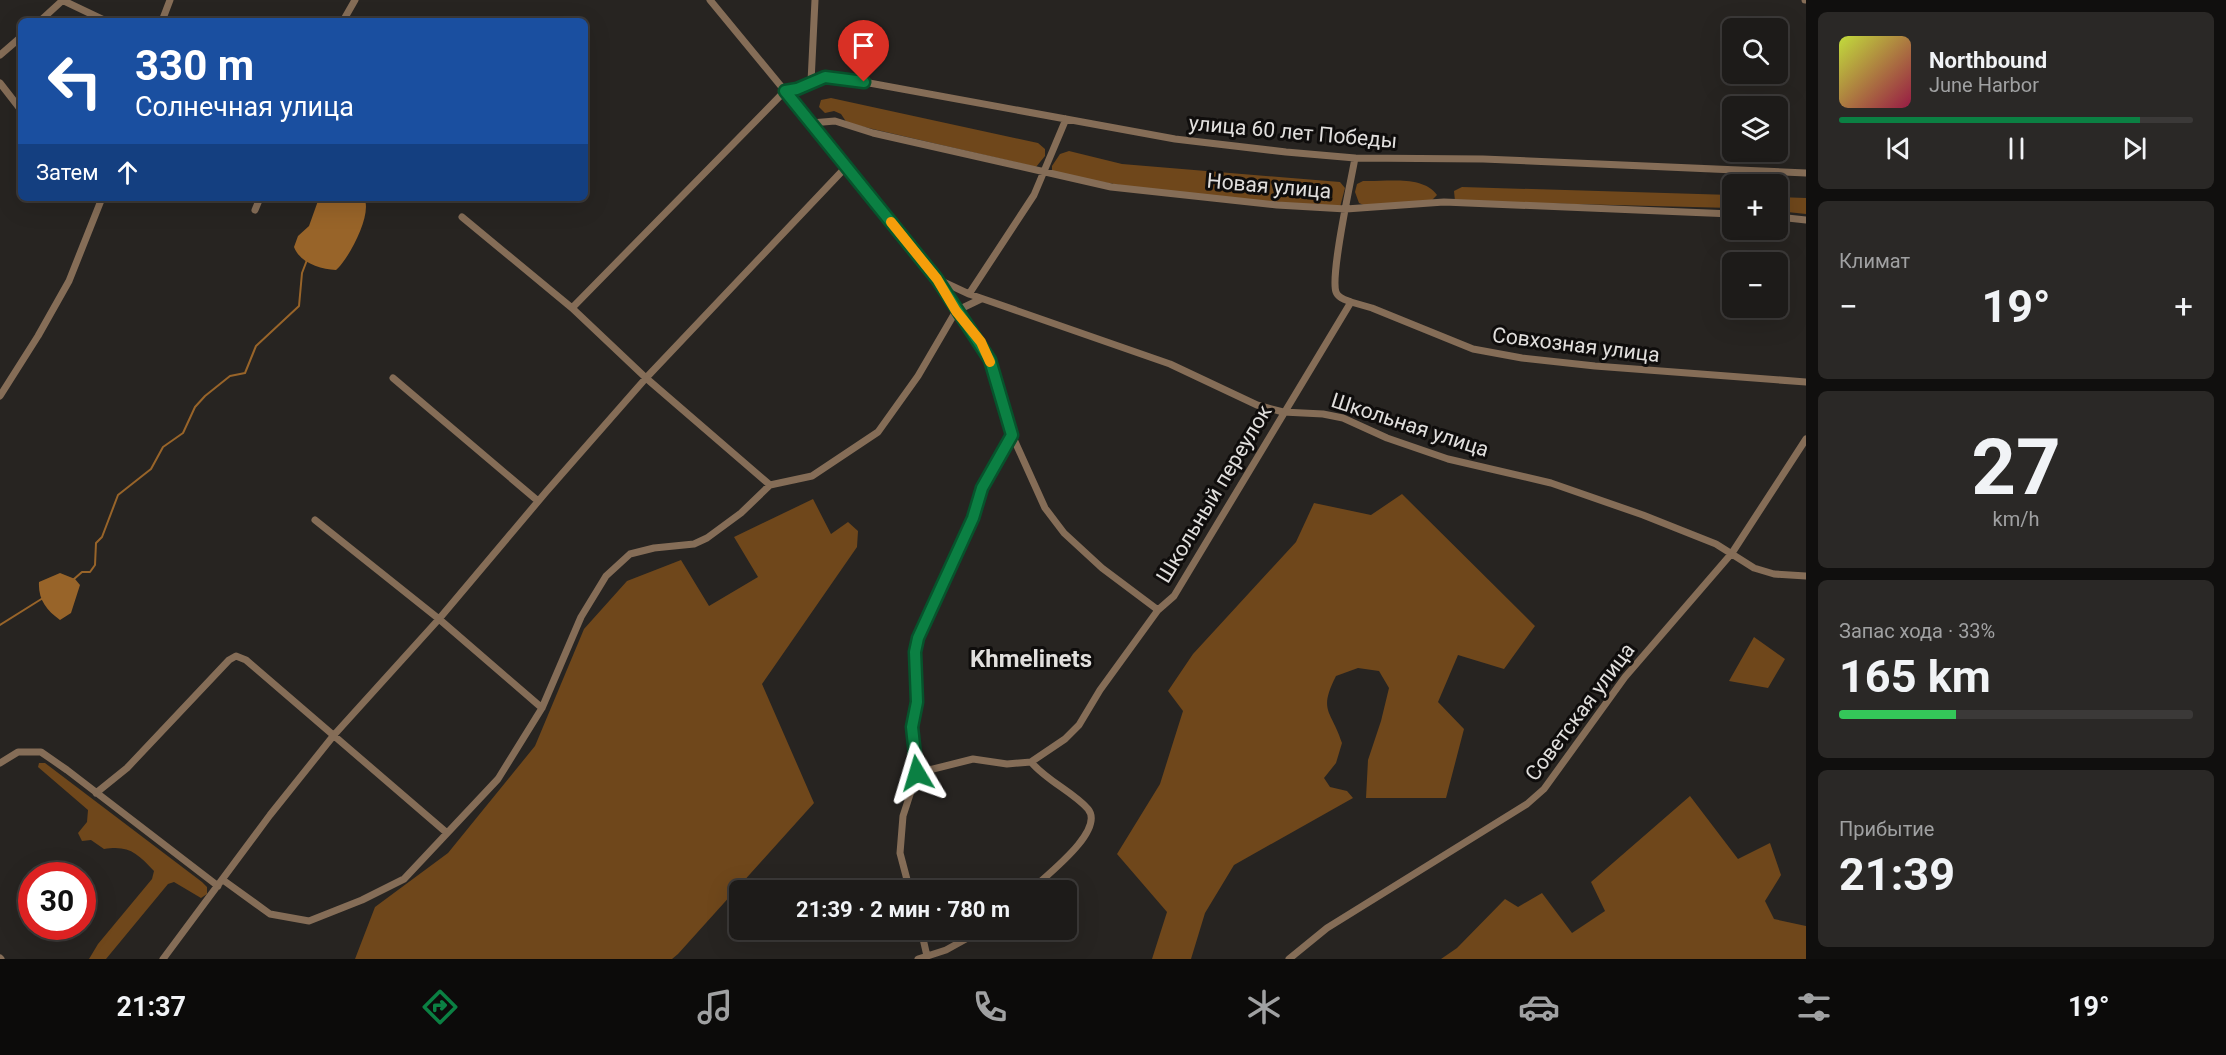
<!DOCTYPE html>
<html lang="ru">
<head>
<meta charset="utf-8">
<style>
  :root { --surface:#1d1b19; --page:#2a2826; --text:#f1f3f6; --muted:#a0a1a2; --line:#3b3938; --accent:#0b8043 }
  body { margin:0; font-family:Roboto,sans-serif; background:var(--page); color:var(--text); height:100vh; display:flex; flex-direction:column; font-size:22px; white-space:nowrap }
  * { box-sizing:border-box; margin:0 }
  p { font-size:20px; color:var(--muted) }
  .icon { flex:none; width:33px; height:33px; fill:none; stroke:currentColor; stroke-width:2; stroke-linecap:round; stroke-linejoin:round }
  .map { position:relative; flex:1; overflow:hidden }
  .drawer { display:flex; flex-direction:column; gap:12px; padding:12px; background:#100f0e; width:420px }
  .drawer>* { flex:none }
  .guide { position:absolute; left:18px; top:18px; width:570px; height:183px; border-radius:9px; box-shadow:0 6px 24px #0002,0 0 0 2px var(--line); background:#1a4fa0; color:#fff; overflow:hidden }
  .tools { position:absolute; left:1722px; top:18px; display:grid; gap:12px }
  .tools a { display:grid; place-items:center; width:66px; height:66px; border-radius:9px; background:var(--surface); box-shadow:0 6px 24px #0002,0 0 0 2px var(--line); font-size:30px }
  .speed { position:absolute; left:18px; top:862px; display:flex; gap:12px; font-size:30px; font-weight:700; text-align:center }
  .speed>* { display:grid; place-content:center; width:78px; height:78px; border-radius:50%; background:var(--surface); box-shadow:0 6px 24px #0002,0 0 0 2px var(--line); line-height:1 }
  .speed .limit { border:9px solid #d22; background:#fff; color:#111 }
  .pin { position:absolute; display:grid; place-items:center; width:51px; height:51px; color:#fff; margin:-62px -26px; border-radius:50% 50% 50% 0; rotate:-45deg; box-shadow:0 0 6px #0007 }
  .pin .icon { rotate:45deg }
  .me { position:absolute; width:66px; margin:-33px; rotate:353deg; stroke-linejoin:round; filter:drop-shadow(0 0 4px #0008) }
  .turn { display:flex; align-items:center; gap:21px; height:126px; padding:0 18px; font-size:27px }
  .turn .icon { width:78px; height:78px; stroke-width:2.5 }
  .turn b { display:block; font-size:42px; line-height:51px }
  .then { display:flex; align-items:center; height:57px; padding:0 18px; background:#0003; gap:12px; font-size:22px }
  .big { font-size:45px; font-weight:700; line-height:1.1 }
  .drawer .tile { flex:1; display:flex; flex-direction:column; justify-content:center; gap:9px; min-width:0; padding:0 21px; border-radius:9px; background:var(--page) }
  .drawer .dial { align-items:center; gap:0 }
  .dial b { font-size:78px; line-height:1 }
  .song { display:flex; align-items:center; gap:18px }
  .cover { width:72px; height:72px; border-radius:9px; background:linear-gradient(135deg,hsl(70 70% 55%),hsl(340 70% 35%)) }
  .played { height:6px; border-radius:3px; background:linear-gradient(90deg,var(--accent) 85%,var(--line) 85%) }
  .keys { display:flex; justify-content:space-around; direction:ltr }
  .heat { display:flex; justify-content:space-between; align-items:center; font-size:33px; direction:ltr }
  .charge { height:9px; border-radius:4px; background:linear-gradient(90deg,#34c759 33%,var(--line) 0) }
  .trip { position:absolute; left:729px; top:880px; width:348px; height:60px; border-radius:9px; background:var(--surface); box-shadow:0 6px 24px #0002,0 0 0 2px var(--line); font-weight:700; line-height:60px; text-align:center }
  .dock { display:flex; height:96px; justify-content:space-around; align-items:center; background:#0c0b0a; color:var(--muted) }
  .dock .icon { width:42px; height:42px }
  .dock .current { color:var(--accent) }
  .dock b { font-size:27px; color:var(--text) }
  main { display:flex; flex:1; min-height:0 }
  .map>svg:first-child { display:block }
</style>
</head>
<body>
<main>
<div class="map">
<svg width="1806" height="959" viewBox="0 0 1806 959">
  <rect width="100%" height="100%" fill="#272421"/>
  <path fill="#6f471b" d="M831 98 1038 143 1045 149V156L1036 167 847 123 841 114 834 111 825 113 819 107 821 100Z
    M1069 151 1122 164 1340 182 1345 188 1340 207C1244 202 1146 193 1052 172V166L1060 154Z
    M1363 181C1386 182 1423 175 1437 195L1432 200 1366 206 1359 203 1355 192 1357 184Z
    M1462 187 1732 195V208L1455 201 1454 191Z
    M1778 197 1806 198V214L1778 211Z
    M1402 494 1535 626 1504 669 1458 655 1438 702 1464 729 1446 798H1366L1368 760 1381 721 1389 688 1379 671 1358 668 1336 676C1318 712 1331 709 1342 743L1336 763 1324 778 1330 787 1347 791 1353 798 1234 865 1205 913 1191 959H1152L1167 912 1117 854 1160 784 1183 711 1168 691 1193 654 1296 542 1314 503 1371 515Z
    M813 499 831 534 848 522 858 531 857 547 762 684 814 803 678 954 672 959H355L375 907 448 853 535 746 584 629 627 581 681 560 709 606 758 577 734 537Z
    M1754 637 1785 659 1768 688 1729 681Z
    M39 763H45L202 882 207 887V894L201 898 174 882 168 884 106 959H89L98 944 152 879 154 871C137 853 129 845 104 849L91 840 82 841 78 833 87 822 88 810 38 767Z
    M1690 796 1738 859 1770 843 1781 875 1765 901 1774 919 1806 926V959H1441L1457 948 1505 899 1518 907 1542 893 1572 933 1605 911 1591 882Z"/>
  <path fill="#986429" d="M319 198H364C373 213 349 259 336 270 320 269 300 263 294 247L298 236 309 226Z
    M60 573 75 579 80 585 71 613 60 620C46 610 38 599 39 582Z"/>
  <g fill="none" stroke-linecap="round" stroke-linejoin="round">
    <path stroke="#986429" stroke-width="2" d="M74 579 82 572H90L95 565 96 543 102 537 118 495 151 469 163 447 183 433 195 407 205 396 230 376 245 373 256 346 299 306 302 273 307 260
      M0 625 43 598"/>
    <path stroke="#856d57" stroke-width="7" d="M62 0 106 21
      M1805 0H1806
      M40 21 63 0
      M162 21 170 0
      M343 21 355 0
      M0 55 21 37
      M811 82 815 0
      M0 83 21 110
      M785 91C807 88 818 76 842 78L1175 139 1286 152 1355 158 1483 159 1806 173
      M785 91 937 279 990 360 1012 435 1045 508 1064 533 1102 568 1158 610
      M811 123 835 121 873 133 1111 187 1277 205 1346 209 1444 202 1732 214
      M846 167 646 378 770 485 812 476 878 432 918 376 956 311 981 299
      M255 210 260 198
      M462 217 572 308
      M1778 217 1806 220
      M937 279 969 294 1170 364 1257 405 1283 412 1323 414 1343 418 1387 438 1448 459 1551 483 1643 515 1716 544 1754 568 1774 574 1806 576
      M969 294 1034 195 1066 119
      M1351 302 1372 308 1473 349 1522 358 1595 366 1806 382
      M393 378 538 501
      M0 396 38 336 69 281 102 198
      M315 520 439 619 542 708
      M0 763 18 752H41L67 770 218 886
      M917 773 973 759 1007 764 1031 762 1065 739 1079 725 1100 690 1158 610 1174 596 1351 302C1346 300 1338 298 1336 292 1330 275 1351 181 1355 158
      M96 793 127 768 229 660 236 656 246 660 447 833
      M223 880 270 914 309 921 362 900 404 879 498 779 542 708 581 617 606 576 630 554 654 548 694 544 707 538 741 513 770 485
      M910 891 900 853 903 816 917 773 912 727 917 702 915 652 918 638 973 518 982 488 1012 435
      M1030 891C1044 877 1106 831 1088 809 1073 792 1047 781 1031 762
      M921 930 927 956
      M0 958 1 959
      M163 959 270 815 334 735 439 619 546 492 646 378 572 308 785 91 710 0
      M918 959 946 950 982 930
      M1289 959 1327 928 1527 804 1544 789 1625 677 1732 553 1806 439"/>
  </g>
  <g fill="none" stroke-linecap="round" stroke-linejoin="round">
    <g stroke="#07532c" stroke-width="15">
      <path id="route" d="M864 82 825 77 797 89 785 91 937 279 990 360 1012 435 982 488 973 518 918 638 915 652 917 702 912 727 917 773"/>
    </g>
    <use href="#route" stroke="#0b8043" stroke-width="10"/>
    <path stroke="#f59e0b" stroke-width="10" d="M891 222 937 279 956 311 981 342 990 362"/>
  </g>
  <g text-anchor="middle" stroke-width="6" stroke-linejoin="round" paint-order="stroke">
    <g font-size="21" fill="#e1dfdd" stroke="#0f0d0c">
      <text transform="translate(1293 132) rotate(5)" y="7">улица 60 лет Победы</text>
      <text transform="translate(1269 186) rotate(5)" y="7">Новая улица</text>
      <text transform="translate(1576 345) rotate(7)" y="7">Совхозная улица</text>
      <text transform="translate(1410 425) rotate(18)" y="7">Школьная улица</text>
      <text transform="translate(1214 494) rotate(-59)" y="7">Школьный переулок</text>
      <text transform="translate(1580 712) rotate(-53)" y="7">Советская улица</text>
    </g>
    <g font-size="24" font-weight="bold" fill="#e1dfdd" stroke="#0f0d0c">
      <text x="1031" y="667">Khmelinets</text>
    </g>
  </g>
</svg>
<div class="tools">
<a><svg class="icon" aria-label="search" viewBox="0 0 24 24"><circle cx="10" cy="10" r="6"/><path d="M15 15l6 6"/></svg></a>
<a><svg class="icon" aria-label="layers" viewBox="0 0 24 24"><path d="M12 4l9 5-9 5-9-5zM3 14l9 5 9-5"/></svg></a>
<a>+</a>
<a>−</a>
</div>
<div class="speed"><div class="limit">30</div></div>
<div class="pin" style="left:864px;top:82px;background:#d93025"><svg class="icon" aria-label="arrive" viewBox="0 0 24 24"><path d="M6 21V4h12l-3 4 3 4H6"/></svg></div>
<svg class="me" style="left:917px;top:773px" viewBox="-20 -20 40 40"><path d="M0-17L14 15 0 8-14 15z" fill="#0b8043" stroke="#fff" stroke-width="4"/></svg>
<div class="trip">21:39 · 2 мин · 780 m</div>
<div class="guide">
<div class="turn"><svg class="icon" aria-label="left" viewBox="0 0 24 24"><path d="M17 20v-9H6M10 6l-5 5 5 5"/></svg><div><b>330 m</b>Солнечная улица</div></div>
<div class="then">Затем<svg class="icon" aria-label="ahead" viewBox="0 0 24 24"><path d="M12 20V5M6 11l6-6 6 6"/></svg></div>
</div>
</div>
<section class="drawer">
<div class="tile">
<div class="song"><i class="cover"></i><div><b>Northbound</b><p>June Harbor</p></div></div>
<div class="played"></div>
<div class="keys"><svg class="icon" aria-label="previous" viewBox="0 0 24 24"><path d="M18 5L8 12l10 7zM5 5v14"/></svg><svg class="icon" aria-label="pause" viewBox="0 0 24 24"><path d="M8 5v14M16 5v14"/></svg><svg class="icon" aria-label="next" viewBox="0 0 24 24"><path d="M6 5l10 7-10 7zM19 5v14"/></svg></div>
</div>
<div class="tile"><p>Климат</p>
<div class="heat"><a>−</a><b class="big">19°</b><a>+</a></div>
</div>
<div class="tile dial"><b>27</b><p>km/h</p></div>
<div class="tile"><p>Запас хода · 33%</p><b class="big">165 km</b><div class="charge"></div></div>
<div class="tile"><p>Прибытие</p><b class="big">21:39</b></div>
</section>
</main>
<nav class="dock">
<b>21:37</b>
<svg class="icon current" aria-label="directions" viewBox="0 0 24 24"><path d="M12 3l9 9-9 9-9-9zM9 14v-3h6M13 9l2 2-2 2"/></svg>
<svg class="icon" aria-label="music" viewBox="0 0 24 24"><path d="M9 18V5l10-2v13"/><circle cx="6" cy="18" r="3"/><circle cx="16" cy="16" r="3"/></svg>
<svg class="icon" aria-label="phone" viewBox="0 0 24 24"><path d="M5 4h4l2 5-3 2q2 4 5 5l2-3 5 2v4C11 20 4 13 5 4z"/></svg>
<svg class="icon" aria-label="climate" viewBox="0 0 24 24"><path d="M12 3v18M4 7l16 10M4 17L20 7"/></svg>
<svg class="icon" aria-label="car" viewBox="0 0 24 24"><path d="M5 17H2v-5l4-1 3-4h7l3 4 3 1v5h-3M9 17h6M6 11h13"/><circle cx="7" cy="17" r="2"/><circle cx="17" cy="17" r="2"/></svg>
<svg class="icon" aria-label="filters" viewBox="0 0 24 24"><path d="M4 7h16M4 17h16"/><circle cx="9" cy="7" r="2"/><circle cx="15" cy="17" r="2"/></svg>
<b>19°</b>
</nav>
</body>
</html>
